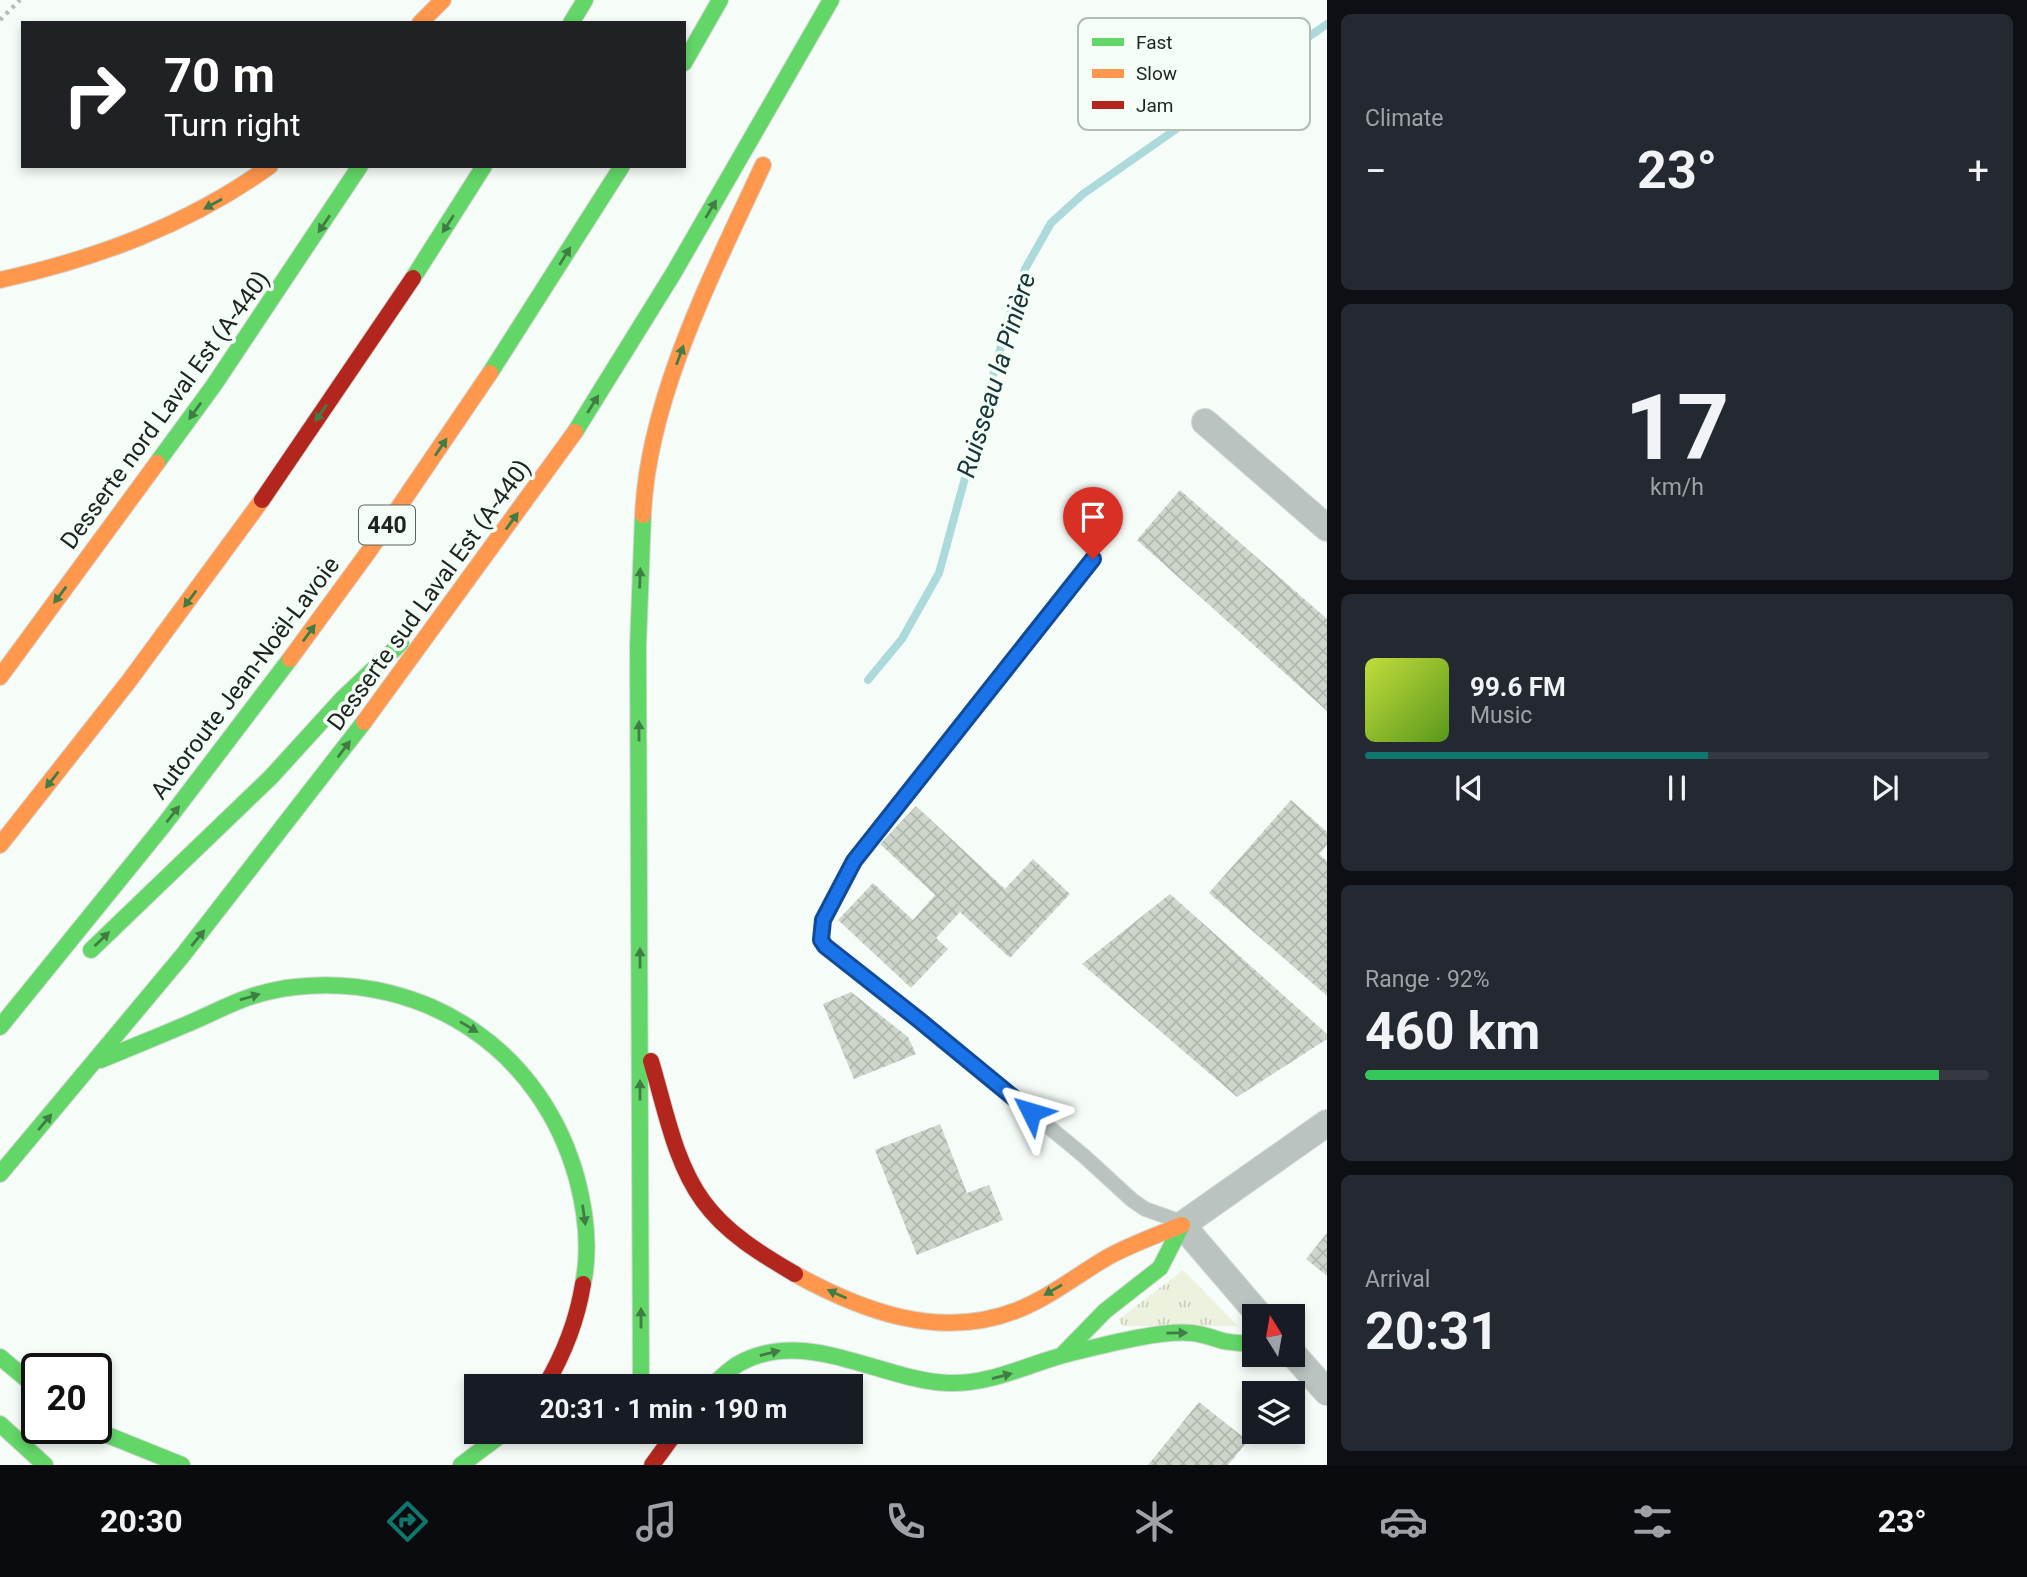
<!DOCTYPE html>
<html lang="en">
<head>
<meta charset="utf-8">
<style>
  :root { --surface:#171b24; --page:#242831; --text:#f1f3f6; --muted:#9ea1a6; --line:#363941; --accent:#0f766e }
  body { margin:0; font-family:Roboto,sans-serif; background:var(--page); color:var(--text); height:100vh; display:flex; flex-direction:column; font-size:26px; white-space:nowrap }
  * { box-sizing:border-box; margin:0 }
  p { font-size:23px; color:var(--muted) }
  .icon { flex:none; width:38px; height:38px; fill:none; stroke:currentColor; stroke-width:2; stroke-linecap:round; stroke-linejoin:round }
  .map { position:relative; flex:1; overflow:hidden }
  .side { display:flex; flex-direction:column; gap:14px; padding:14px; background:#0d0f14; width:700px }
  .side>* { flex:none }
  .banner { position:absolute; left:21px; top:21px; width:665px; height:147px; border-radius:0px; box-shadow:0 4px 10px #0003; background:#202124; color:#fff; overflow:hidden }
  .needle { width:46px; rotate:349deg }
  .fabs { position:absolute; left:1242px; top:1304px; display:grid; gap:14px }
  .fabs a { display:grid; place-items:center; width:63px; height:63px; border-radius:0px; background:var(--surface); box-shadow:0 4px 10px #0003; font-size:35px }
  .speed { position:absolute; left:21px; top:1353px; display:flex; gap:14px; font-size:35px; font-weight:700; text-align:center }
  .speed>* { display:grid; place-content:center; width:91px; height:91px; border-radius:50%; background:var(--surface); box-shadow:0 4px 10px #0003; line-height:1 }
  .speed .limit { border:4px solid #111; border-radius:10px; background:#fff; color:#111 }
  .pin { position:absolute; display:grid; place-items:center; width:60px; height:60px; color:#fff; margin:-72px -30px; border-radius:50% 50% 50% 0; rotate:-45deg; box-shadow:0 0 7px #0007 }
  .pin .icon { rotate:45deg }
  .me { position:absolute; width:77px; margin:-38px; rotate:310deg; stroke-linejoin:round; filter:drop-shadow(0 0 5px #0008) }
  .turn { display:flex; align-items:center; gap:24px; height:147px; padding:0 28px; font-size:32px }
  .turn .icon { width:91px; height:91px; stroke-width:2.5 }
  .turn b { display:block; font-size:49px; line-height:60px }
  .big { font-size:52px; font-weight:700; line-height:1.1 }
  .side .card { flex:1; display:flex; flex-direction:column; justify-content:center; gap:10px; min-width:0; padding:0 24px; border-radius:10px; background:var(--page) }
  .side .dial { align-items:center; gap:0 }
  .dial b { font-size:91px; line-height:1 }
  .song { display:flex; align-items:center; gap:21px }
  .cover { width:84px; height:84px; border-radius:10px; background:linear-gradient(135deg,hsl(70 70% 55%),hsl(90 70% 35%)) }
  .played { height:7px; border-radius:4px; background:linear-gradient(90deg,var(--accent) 55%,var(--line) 55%) }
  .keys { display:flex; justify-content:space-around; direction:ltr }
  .heat { display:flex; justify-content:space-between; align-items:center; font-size:38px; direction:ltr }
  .charge { height:10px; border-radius:5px; background:linear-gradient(90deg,#34c759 92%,var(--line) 0) }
  .trip { position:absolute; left:464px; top:1374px; width:399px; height:70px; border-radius:0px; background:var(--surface); box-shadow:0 4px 10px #0003; font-weight:700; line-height:70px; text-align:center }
  .menu { display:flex; height:112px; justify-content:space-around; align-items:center; background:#090b0e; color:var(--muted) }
  .menu .icon { width:49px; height:49px }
  .menu .active { color:var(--accent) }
  .menu b { font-size:32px; color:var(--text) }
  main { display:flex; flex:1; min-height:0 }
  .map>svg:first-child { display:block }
</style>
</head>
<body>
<main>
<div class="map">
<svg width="1327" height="1465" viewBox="0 0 1327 1465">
  <defs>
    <pattern id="grass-tufts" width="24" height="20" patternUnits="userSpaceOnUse" patternTransform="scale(1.75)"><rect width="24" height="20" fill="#edf2df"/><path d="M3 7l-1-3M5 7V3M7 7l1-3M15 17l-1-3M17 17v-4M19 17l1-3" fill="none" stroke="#cbcfbf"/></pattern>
    <pattern id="building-cross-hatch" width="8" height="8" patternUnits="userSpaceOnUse" patternTransform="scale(1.75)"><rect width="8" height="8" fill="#ced6cc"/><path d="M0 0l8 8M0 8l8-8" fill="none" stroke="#b0b7af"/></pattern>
  </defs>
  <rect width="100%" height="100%" fill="#f6fcf8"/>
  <path fill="url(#grass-tufts)" d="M1182 1271 1186 1273 1238 1326H1122L1119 1319Z"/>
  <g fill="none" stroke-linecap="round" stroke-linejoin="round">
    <path stroke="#acdadb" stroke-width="8" d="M868 680 902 639 939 573 1009 317 1025 269 1051 223 1083 194 1327 24"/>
  </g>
  <path fill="url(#building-cross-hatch)" d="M1180 490 1327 619V711L1137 540Z
    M1291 800 1327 832V845L1319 854 1327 861V996L1209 893Z
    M916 806 1005 889 1033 859 1070 894 1010 958 960 912 936 938 948 949 911 988 838 920 873 883 913 920 935 895 880 844Z
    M1170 894 1327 1034V1039L1237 1097 1082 964Z
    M851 992 908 1037 916 1054 854 1079 823 1004Z
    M940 1124 967 1193 989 1185 1003 1220 917 1255 875 1150Z
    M1327 1233V1276L1306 1259Z
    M1199 1402 1248 1441 1228 1465H1148Z"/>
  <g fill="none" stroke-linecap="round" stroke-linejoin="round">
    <g stroke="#d4d8d5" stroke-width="16">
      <path id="lane" d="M1093 559 854 861 823 920 821 940 825 946 919 1020 1084 1156 1132 1200 1145 1209 1176 1220"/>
    </g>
    <g stroke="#d4d8d5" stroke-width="28">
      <path id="street" d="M1205 422 1327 528
        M1260 1316 1182 1225 1327 1123
        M1293 1354 1327 1392"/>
    </g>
    <g stroke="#d4d8d5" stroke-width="18">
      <path id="fast" d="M571 23 585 0
        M684 63 720 0
        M413 278 484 166
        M490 373 622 166
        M575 432 673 274 831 0
        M157 463 214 385 360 166
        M91 950 271 777 343 698 401 643
        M0 1027 163 826 290 659
        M101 1060C129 1048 157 1037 185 1025 225 1008 249 992 295 987 427 973 542 1051 577 1179 586 1213 590 1250 583 1284
        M0 1174 183 955 364 722
        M1063 1354 1105 1311 1160 1268 1182 1225
        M0 1357 37 1388
        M641 1386 638 646 643 515
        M711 1386C720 1379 730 1368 740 1363 807 1327 880 1380 948 1383 991 1385 1030 1363 1071 1353 1104 1345 1160 1330 1192 1333 1203 1334 1213 1338 1223 1341 1233 1343 1244 1343 1255 1344
        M0 1424 45 1465
        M90 1428 182 1465
        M461 1465 505 1432"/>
    </g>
    <g stroke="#d4d8d5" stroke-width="18">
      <path id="slow" d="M420 23 443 0
        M0 280C98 258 188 225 270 166
        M643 515C648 397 714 271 763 165
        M290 659 369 551 490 373
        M0 677 157 463
        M364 722 575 432
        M0 845 129 681 262 500
        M795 1274C862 1311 939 1340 1015 1311 1049 1298 1077 1275 1108 1257 1132 1244 1157 1235 1182 1225"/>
    </g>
    <g stroke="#d4d8d5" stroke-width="18">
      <path id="jam" d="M262 500 413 278
        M651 1061C665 1107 674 1161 703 1201 726 1233 761 1254 795 1274
        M545 1386C564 1354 577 1321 583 1284
        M652 1465 676 1432"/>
    </g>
    <path stroke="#b6bcba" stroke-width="4.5" stroke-dasharray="3.5 5" stroke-linecap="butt" d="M0 20 20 0"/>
    <use href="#lane" stroke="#bac3c0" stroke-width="14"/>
    <use href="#street" stroke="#bac3c0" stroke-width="26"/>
    <use href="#fast" stroke="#63d668" stroke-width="16"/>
    <use href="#slow" stroke="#ff974d" stroke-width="16"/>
    <use href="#jam" stroke="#b3261e" stroke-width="16"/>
  </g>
  <defs><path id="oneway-solid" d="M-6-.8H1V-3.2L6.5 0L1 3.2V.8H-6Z" transform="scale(1.75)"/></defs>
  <g fill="#407c44">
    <use href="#oneway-solid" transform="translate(213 204) rotate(151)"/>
    <use href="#oneway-solid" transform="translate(711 209) rotate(-59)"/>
    <use href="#oneway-solid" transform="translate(324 224) rotate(124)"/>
    <use href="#oneway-solid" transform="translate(448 224) rotate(123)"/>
    <use href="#oneway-solid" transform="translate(565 256) rotate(-58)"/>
    <use href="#oneway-solid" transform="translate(680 355) rotate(-70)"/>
    <use href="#oneway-solid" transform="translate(593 404) rotate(-58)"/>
    <use href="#oneway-solid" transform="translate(195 411) rotate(126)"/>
    <use href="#oneway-solid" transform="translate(321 413) rotate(125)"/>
    <use href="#oneway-solid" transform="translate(441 447) rotate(-56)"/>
    <use href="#oneway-solid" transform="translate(512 521) rotate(-54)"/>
    <use href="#oneway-solid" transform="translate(640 578) rotate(-88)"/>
    <use href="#oneway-solid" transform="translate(60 595) rotate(127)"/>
    <use href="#oneway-solid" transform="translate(190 599) rotate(127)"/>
    <use href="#oneway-solid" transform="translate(309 633) rotate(-54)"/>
    <use href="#oneway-solid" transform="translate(639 731) rotate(-90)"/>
    <use href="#oneway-solid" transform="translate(344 749) rotate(-53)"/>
    <use href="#oneway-solid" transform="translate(52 780) rotate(128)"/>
    <use href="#oneway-solid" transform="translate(173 814) rotate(-52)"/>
    <use href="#oneway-solid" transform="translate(198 938) rotate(-51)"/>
    <use href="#oneway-solid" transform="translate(102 939) rotate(-44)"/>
    <use href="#oneway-solid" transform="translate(640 958) rotate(-90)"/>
    <use href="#oneway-solid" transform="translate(250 997) rotate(-16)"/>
    <use href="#oneway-solid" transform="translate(469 1027) rotate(31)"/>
    <use href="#oneway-solid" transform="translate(640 1090) rotate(-90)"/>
    <use href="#oneway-solid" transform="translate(45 1122) rotate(-50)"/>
    <use href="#oneway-solid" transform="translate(584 1215) rotate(82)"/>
    <use href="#oneway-solid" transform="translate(1053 1290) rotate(150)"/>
    <use href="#oneway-solid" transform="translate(837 1294) rotate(-156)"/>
    <use href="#oneway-solid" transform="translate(641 1318) rotate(-90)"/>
    <use href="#oneway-solid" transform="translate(1177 1333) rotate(-1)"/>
    <use href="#oneway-solid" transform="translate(770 1353) rotate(-14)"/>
    <use href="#oneway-solid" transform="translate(1002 1376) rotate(-15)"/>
  </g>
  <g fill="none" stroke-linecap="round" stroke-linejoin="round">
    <g stroke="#114b97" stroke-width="18">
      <path id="route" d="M1031 1112 919 1020 825 946 821 940 823 920 854 861 1093 559"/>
    </g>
    <use href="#route" stroke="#1a73e8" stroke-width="12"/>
  </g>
  <g text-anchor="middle" stroke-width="7" stroke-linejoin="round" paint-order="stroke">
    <rect fill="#f4fef7" stroke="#5e6560" stroke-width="2" x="359" y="505.5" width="56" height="39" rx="5"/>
    <g font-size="23" font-weight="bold" fill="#1e231f">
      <text x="387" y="533">440</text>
    </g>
    <g font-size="24" fill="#1e231f" stroke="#f4fef7">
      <text transform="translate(165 410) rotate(-54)" y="8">Desserte nord Laval Est (A-440)</text>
      <text transform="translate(429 595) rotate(-54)" y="8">Desserte sud Laval Est (A-440)</text>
      <text transform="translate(245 678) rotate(-53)" y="8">Autoroute Jean-Noël-Lavoie</text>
    </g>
    <g font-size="26" font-style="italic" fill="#163638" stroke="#f4fef7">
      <text transform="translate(996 375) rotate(-73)" y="9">Ruisseau la Pinière</text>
    </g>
  </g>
  <rect x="1078" y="18" width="232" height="112" rx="10" fill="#f4fef7" stroke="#b4bcb6" stroke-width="2"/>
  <rect x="1092" y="38" width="32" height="8" fill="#63d668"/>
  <rect x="1092" y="69" width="32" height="9" fill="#ff974d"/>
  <rect x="1092" y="101" width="32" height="8" fill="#b3261e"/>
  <g font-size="19" fill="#1e231f">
    <text x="1136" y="49">Fast</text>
    <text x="1136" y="80">Slow</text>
    <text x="1136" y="112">Jam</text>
  </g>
</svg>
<div class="fabs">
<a><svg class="needle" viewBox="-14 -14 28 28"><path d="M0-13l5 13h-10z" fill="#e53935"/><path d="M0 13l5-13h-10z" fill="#9ea1a6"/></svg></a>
<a><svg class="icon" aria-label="layers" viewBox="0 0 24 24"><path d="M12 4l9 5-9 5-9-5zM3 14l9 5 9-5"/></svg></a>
</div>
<div class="speed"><div class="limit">20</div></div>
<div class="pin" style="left:1093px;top:559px;background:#d93025"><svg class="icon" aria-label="arrive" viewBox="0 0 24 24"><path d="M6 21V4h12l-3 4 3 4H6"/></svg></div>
<svg class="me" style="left:1031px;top:1112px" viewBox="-20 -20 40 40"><path d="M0-17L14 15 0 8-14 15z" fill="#1a73e8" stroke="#fff" stroke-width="4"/></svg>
<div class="trip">20:31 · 1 min · 190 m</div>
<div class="banner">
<div class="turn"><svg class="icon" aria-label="right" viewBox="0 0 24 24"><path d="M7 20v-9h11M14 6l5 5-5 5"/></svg><div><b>70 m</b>Turn right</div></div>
</div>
</div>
<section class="side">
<div class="card"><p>Climate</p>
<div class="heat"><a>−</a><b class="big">23°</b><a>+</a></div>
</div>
<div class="card dial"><b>17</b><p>km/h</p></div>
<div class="card">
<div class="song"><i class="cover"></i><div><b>99.6 FM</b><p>Music</p></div></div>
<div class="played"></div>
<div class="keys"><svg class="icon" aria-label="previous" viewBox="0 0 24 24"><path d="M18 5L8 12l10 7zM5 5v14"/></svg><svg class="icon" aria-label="pause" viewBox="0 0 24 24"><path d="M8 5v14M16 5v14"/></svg><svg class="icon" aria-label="next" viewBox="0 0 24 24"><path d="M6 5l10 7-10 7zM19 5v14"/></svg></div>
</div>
<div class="card"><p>Range · 92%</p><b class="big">460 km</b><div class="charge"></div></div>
<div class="card"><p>Arrival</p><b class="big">20:31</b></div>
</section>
</main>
<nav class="menu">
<b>20:30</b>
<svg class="icon active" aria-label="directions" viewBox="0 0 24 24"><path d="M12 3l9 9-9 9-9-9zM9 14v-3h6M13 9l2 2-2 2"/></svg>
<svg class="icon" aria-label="music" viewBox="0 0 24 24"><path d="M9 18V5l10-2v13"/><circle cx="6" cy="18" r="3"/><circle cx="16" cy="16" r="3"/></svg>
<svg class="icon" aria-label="phone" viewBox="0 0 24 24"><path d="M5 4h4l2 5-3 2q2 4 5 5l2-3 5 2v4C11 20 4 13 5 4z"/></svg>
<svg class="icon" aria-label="climate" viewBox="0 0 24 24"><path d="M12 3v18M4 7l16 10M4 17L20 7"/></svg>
<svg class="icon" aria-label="car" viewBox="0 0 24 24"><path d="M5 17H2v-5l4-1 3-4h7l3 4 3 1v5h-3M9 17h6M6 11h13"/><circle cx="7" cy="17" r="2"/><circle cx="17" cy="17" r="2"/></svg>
<svg class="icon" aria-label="filters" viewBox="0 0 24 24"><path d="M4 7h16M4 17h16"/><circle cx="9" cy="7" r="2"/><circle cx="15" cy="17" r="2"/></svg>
<b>23°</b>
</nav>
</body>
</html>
